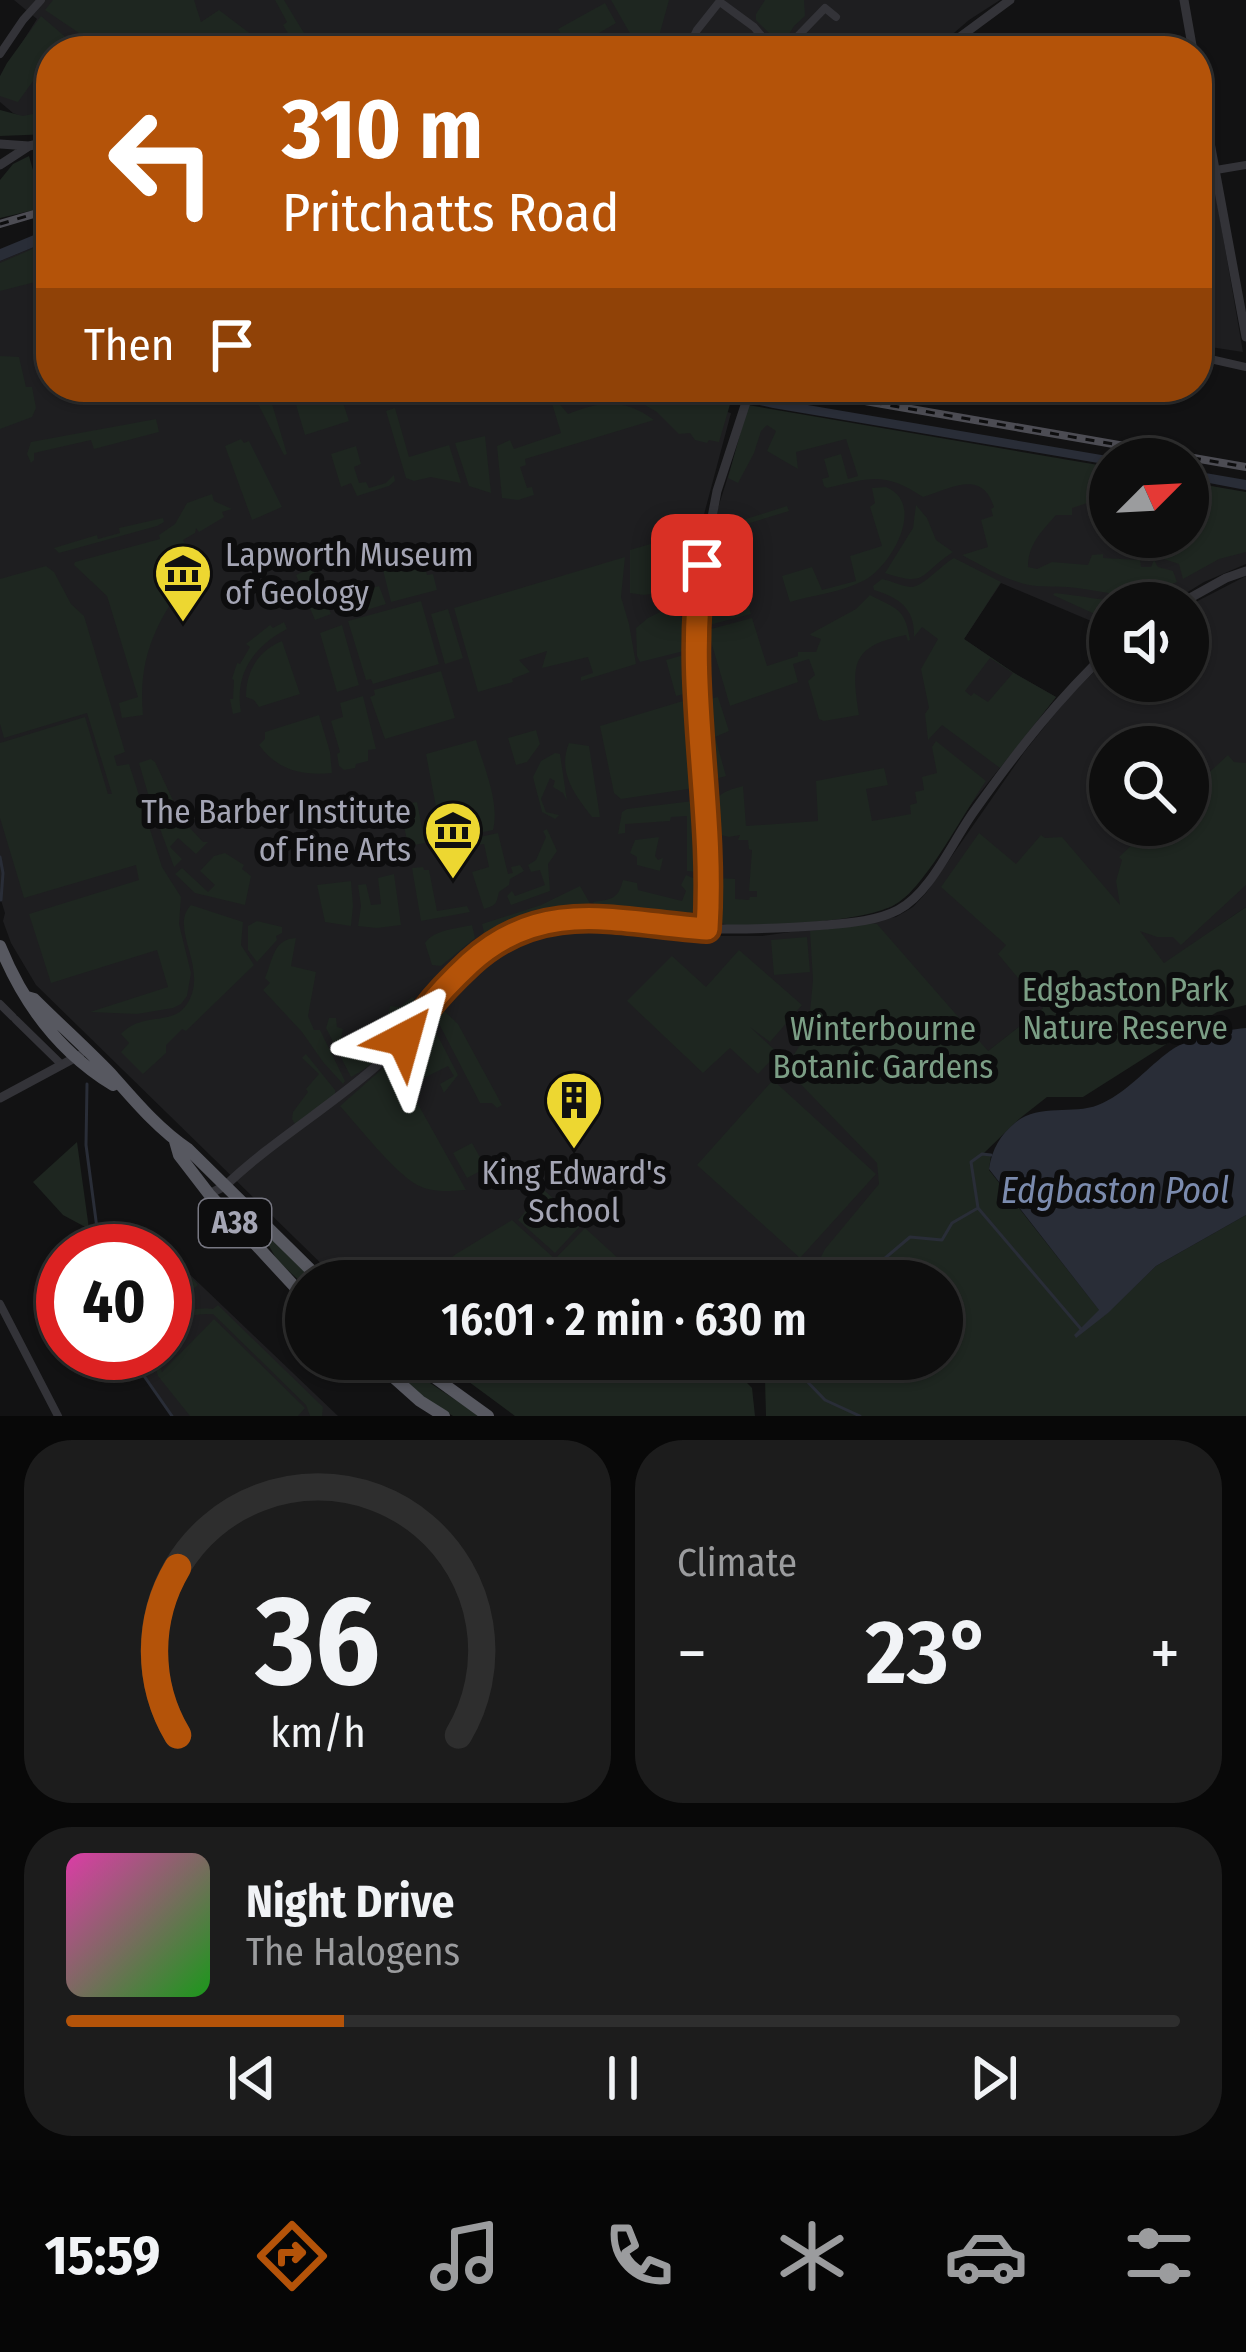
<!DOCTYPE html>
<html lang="en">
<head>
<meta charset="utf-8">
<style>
  :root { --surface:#0e0e0e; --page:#1c1c1c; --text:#f1f3f6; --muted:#9b9c9e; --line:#2e2e2e; --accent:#b45309 }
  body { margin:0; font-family:"Fira Sans Condensed",sans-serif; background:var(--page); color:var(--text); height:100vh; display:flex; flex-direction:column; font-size:45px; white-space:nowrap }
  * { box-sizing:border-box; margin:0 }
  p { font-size:39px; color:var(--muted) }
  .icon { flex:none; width:66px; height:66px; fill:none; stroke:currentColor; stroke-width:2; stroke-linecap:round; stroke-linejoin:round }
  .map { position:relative; height:1416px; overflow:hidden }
  .drawer { display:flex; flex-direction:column; gap:24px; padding:24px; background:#080808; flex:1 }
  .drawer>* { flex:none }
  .guide { position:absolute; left:36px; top:36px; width:1176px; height:366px; border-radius:48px; box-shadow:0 3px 9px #0004,0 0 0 3px var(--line); background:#b45309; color:#fff; overflow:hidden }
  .needle { width:78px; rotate:66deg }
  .fabs { position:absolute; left:1089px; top:438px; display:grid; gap:24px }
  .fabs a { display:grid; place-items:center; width:120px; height:120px; border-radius:50%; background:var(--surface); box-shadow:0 3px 9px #0004,0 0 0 3px var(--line); font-size:60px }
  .speed { position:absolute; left:36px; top:1224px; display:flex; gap:24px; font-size:60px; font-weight:700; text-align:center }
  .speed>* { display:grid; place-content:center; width:156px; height:156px; border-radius:50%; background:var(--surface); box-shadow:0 3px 9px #0004,0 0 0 3px var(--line); line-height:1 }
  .speed .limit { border:18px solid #d22; background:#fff; color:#111 }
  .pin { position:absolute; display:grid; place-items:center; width:102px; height:102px; color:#fff; margin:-51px; border-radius:24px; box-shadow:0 6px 18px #0006 }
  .me { position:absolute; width:132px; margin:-66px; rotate:39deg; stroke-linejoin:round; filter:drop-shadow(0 0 9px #0008) }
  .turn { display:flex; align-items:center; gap:42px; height:252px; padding:0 48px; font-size:54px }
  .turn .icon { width:156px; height:156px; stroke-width:2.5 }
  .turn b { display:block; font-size:84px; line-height:102px }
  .then { display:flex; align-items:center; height:114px; padding:0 48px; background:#0003; gap:24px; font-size:45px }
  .big { font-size:90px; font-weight:600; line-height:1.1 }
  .drawer .tile { flex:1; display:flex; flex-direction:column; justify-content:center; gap:18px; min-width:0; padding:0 42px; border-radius:48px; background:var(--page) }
  .drawer .dial { align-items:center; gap:0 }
  .dial svg { height:312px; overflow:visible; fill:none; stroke:var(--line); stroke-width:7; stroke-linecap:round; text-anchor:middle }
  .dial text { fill:var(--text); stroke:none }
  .song { display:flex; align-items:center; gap:36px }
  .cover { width:144px; height:144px; border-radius:18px; background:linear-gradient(135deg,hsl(320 70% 55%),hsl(120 70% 35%)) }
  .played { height:12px; border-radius:6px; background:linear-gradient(90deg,var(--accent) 25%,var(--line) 25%) }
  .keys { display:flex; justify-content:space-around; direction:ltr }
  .heat { display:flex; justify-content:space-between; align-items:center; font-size:66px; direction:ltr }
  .drawer .tiles { flex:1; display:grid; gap:24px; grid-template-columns:1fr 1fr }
  .tile:last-child { grid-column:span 2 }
  .trip { position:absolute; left:285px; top:1260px; width:678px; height:120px; border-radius:60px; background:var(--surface); box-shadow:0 3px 9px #0004,0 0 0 3px var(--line); font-weight:600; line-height:120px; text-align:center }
  .tab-bar { display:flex; height:192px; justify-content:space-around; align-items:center; background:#060606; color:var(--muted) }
  .tab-bar .icon { width:84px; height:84px }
  .tab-bar .selected { color:var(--accent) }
  .tab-bar b { font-size:54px; color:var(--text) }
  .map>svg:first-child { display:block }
</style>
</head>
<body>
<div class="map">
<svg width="1246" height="1416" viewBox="0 0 1246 1416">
  <rect width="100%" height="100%" fill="#121213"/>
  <path fill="#1e1e20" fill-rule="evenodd" d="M14 0H1000L969 20 933 51H51V121L33 122 13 113 0 102V77L37 19Z
    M1197 91 1210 161 1243 352 1197 345Z
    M51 240V387H657L701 405 731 413 702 522 692 603V694L701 897 686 904 615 912H564L518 922 470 954 440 985 447 998 510 945 531 934 550 930 592 928 720 936H762L896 917 913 907 926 893 1025 751 1066 700 1103 663 1110 657V681H1188V606L1246 576V907L1164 964 1140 932 963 1071 892 1251 859 1281H339L36 985 11 943 3 921 5 913 0 897V261ZM1110 747H1188V825H1110Z
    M747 416 1110 473V537H1188L1246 497V564L1204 582 1170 603H1110V629L1001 583 964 639 1014 673 1056 697 972 803 909 894 891 907 857 915 735 927 722 924 714 919 712 806 717 797 707 761 710 760 703 605 718 508Z
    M173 1257 182 1267 338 1416H172L128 1353H165V1264Z"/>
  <path fill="#1e2620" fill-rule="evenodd" d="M53 0H194L201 22 219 10 273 51H114L82 35 45 10Z
    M275 0H284L313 48 312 51H305L303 47 298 50 283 25 287 22Z
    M611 0H669L655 51H640Z
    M765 0H804L805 16 794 26 783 44 776 40 756 20V14Z
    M605 3 616 23 570 50 558 29Z
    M41 16 69 40 57 51H51V56L18 102 0 96V76L7 63Z
    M0 110 23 116 51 110V134L0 136Z
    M29 156 39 191 51 190V206L0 218V180L13 164Z
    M51 241V278L0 291V263Z
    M0 356 19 357 26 387H32L36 408 32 417 0 429Z
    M267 387 287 454 284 455 255 398 268 394Z
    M331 387H338L349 421 305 435 294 398Z
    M547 387H554L558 402 568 414C601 401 624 398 654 420L525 459 526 465 520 467 527 488 532 487 534 495 518 500 502 498 497 446 510 440 514 449 561 433Z
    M613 387H665L731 401 719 442 709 440 707 443 695 440 690 433 679 434 657 412Z
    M748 405 1110 467V488L1096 487 1093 501 1072 508V515H1056C1042 531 1028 544 1028 567L1037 569 1052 562 1088 565 1092 555 1103 554V558L1140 560 1141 567H1151L1154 560 1158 567 1173 571 1177 582C1129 605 1114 591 1067 587 1051 586 1036 588 1021 583 1000 577 981 565 962 555L988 547 981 520 993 516 991 509 994 507C982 469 952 488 923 497 884 471 870 478 827 488L824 486 822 479 829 477 824 459 841 454 848 479 858 476 846 439 796 452 798 469 767 451 776 431 767 425 761 431 754 453 738 483 728 478Z
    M395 408 409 457 449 445 461 483 431 477 414 481 406 478 386 411Z
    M156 419 159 432 94 449 91 440 34 453V460L31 463 27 454 31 442Z
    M485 436 491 493 469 486 455 443Z
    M241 439 244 443 249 441 282 507 252 520 225 446Z
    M356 446 361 464 354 467 359 483 366 482 369 488 386 483 394 475 395 481 389 486 357 496 351 483 341 487 331 454Z
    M1188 482 1246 492V552L1219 559 1183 579 1179 564 1164 559 1162 537H1188Z
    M886 487C927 504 891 566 865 580 843 592 813 595 790 602L782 576 812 567 822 590 856 581 850 556 882 546 870 507 875 503 872 488Z
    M212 494 214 501 232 509 222 512 224 517 199 532 196 528 195 533 183 540 199 567C160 612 137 654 143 715L122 718 119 703 138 697 107 596 74 565 75 562 160 539 159 535 175 524 187 503Z
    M916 505 927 518 936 540 953 552C918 575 928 587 885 573L913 528Z
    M787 506 789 511 727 530 751 614 709 625 705 624 703 605 714 529Z
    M163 518 164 522 157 526 59 553 54 548 97 535 98 539 120 533 119 528Z
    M695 531 689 560 674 569 667 592 644 595 630 593V550Z
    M625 557 621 597 629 624 636 664 581 681V677L593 673 588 657 542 668 547 651 519 660 530 672 512 679 513 682 478 692 454 608Z
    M954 558 1001 582 964 639 1014 673 1056 697 1000 768 942 725 928 740 925 714 929 708 921 669 938 639 922 627 914 637C915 609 900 598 874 590L873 586 882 579C892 581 903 587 912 587 924 586 941 565 954 558ZM990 658 1013 673 988 702 974 693 971 696 965 691Z
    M390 563 400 569 424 564 427 575 433 574 437 590 391 602 382 566Z
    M46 566 54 572 71 604 84 616 125 752 114 756 117 766 129 764 162 867 181 897 179 924 191 973 187 996 181 1004 173 1008 137 1014 90 1012 168 987 157 950 51 983 29 914 139 880 136 865 24 898 0 818V743L85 717 108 794H112L87 713 4 738 0 724V579Z
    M312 568 316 577 312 579 314 586H319L331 614 315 620 296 575Z
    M379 586 386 604 350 615 344 596Z
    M1176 590 1179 597 1170 603H1110V621L1053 595 1055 593C1104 598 1128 610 1176 590Z
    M870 595C896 609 905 607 910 640L908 641 906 635C851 646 851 664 859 715L824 721 819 719 808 681 815 675 809 659 793 664 798 682 730 706 710 638 711 629 752 618 767 666 798 656V652H816L821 639 810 635 812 633 856 609Z
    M421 601 439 664 373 684 371 679 366 680 348 621Z
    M670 607 687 622 688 650 640 662 637 656 636 628 648 618Z
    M448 609 463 658 445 664 431 614Z
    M284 622 287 629C254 646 234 674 241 712L233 714 230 699H233L234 680 232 679 237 663 240 664 250 647 246 644 270 625 273 628Z
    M342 625 359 685 337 692 320 633Z
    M282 641 300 694 259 707 254 700 246 697C246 671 258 651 282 641Z
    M687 654 688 693 676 696 666 660Z
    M441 671 455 718 385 739 370 697 375 695 374 690Z
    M363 696 376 749 368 750V761L356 764 355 768 344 770 339 766 337 754 340 752 331 721 343 717 340 703Z
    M718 697 729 731 715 737 726 776 712 780 707 761 710 760 706 700Z
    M693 698 698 783 688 789 621 799 614 793 600 726Z
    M319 715 330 752 332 773C302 776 277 770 259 745L265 739V732Z
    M536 730 540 744 527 762 516 765 508 738Z
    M476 740C484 768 500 802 493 830L460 837 457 825 440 828 426 754Z
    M936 741 986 781C964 812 929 881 899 902 870 923 773 924 735 927 721 924 715 921 710 908L712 806C719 792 729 790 743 786L746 826 818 821 816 781 884 768 888 785 866 789 872 821 911 814 910 805 917 803 915 792 924 790 922 777 937 773 932 747ZM717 834 729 837 740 835 738 840H748L749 849 752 850 749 891H757V897H750L749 900 735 899V879L716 878Z
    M569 743 589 746 600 817H592C575 795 557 772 569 743Z
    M555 753 560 754 567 801 563 793 553 787 555 781 550 778 541 799 546 812 559 815 555 819 542 812 533 777 541 761Z
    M1228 755 1234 762 1246 763V885L1181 945 1173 937H1157L1140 931 1164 963 1246 907V1005L1217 1012 1083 1097H1047L1019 1119 984 1153 991 1155 989 1170 1104 1316 1156 1266 1246 1215V1416H766L765 1379 784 1359H942V1281H809L825 1249 879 1184 877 1163 785 1068 808 1033 813 980 810 931 868 923 877 924 988 1051 1043 1008 998 954 1006 945 941 887 979 833 1016 864 1041 835 1045 838 1062 837 1120 905 1116 881 1122 860 1119 857 1153 825H1188V792Z
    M151 759 155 762 176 807 173 810 203 842H208L196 854 178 838 170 847 182 859 174 867 151 804 139 763Z
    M693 801 695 804 698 872 687 871V816L671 817 670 821 625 824V833L618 834 622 812 627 809Z
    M417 802 425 843 408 846 400 805Z
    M547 829 557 851 548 864 550 891 511 905 507 896 512 891 515 896 545 885 540 870 531 872 528 865 536 860 546 837 543 831Z
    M498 833 508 874 513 873 511 867 520 865 524 871 510 879 509 885 499 892C496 904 497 905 484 909L472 872 489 867 484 844 471 846 470 839Z
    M659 837 655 856 658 860 663 858 660 871 637 865V857L630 853 635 840Z
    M225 853 244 865 242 869 251 876 245 905 195 893 175 874 182 868 208 892 215 885 200 871 214 856Z
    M423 867 424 870H429L437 911 467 906 470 912 421 921 412 868Z
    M394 874 401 925 377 928 358 926 361 906 358 885 366 884 371 905 381 904 378 878Z
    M686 875 698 880C710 941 636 918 599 915L593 902C613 899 618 899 623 880L637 883 638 890 682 901 686 891 681 885Z
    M351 881 353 906 351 926 325 922 317 885Z
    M580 886 596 914C552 917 524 916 487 944L482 924 541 905Z
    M191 905 243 922 241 945 254 965 186 1031 182 1029 166 1045V1053L143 1074 121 1052 129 1043 121 1034C142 1011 172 1027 187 1004 210 969 168 928 191 905Z
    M257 921 282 927V933L276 936 277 940 257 962 248 950V926Z
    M472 925 475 938 441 966 432 965 425 943C435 929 456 929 472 925Z
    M807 937 810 972 774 975 771 940Z
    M296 938 291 966 316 972 308 1016 314 1030H320L345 1081 343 1084 323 1062 302 1032 263 990 270 983 265 978C273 960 273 939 296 938Z
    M739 950 802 1005 770 1042 750 1027 778 1053 758 1074 730 1048 703 1073 627 1001 672 956 706 987Z
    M412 997 418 1002C413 1029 374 1066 351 1077L326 1028 329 1018H336L337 1027 343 1029 340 1043 342 1048 348 1049 352 1041 362 1043 363 1047 371 1049 381 1039 377 1023H387L390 1006 400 1007Z
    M440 1007 458 1024 502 1105 497 1108 492 1103H480L434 1014Z
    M427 1021H430L458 1075 444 1093 440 1084 454 1076 448 1066 416 1082 421 1093 414 1097 466 1190C449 1191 433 1193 417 1185 393 1171 359 1127 340 1106L391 1061Z
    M306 1054 335 1090V1095L295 1124 292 1119 293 1112 308 1092 306 1089 319 1074 302 1058Z
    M773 1080 876 1174 800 1258 697 1165Z
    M77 1142 89 1229 63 1215 33 1182Z
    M472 1143 486 1168 467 1178 453 1153Z
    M544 1190 581 1225 555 1253 518 1220Z
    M512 1220 555 1259 585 1228 643 1281H420L456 1254Z
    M256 1223 316 1281H306V1287L277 1260Z
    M173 1257 198 1285 165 1315V1264Z
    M218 1305 323 1407 322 1416H310L306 1405 213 1314C193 1313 179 1318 165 1332V1322C180 1311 194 1307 213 1309Z
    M214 1319 305 1408 298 1416H190L158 1376 151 1353H156L162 1372Z
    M383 1359H401L427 1381 480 1416H453L422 1396Z
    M438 1359H723L752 1388 755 1416H515Z"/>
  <path fill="#292d37" d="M51 228V240L0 261V249Z
    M677 387H723L755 396 1125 459H1110V465L773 408Z
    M1188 470 1246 480V490L1188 479Z
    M1246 1028V1215L1156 1266 1108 1313 1076 1338 1074 1335 1099 1310 989 1169C992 1149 1000 1135 1016 1122 1040 1103 1073 1115 1098 1105 1124 1095 1145 1070 1166 1054 1189 1036 1218 1031 1246 1028Z"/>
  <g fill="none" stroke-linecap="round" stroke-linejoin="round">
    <path stroke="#292d37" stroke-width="3" d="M0 857 3 873 1 900
      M87 1084 86 1145 100 1251
      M978 1208 1081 1329
      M858 1281 910 1237 942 1240 952 1223 978 1208 971 1162 982 1154 991 1155
      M128 1353 172 1416
      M798 1359 799 1373 825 1400 860 1416"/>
    <path stroke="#333338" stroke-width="8" d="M720 2 754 27 774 51
      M687 51 697 30 720 1
      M792 51 796 38 825 8 836 17
      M0 54 23 20 41 0
      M1216 170 1246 165
      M1197 356 1246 367
      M0 1004 13 1017
      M16 1020 62 1065
      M0 1304 58 1416"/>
    <path stroke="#333338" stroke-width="9" d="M1184 0 1193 51
      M941 51 1010 0
      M1197 72 1246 337
      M0 144 29 146 51 141
      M0 165 29 146
      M1181 603 1226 578 1246 571
      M707 929 706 792 696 686V601L717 491 751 387
      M0 1098 80 1055
      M209 1194 225 1186C271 1142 327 1109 375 1067 435 1015 467 935 554 920 592 914 634 924 672 927 724 931 774 929 826 925 849 923 877 921 898 910 931 893 953 840 975 810 1015 754 1059 697 1110 650"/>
    <path stroke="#575860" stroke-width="12" d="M0 946C23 1003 59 1052 113 1085
      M27 997 34 999C59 1024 86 1048 111 1074 134 1100 158 1129 188 1149L322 1281
      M175 1141 179 1155 209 1194 306 1299
      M373 1359 420 1401 444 1416
      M409 1359 488 1416"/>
    <g stroke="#4c4c53" stroke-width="8">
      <path id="rail" d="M0 224 51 209
        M784 387 1246 467"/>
    </g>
    <use href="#rail" stroke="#0d0d0e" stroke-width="3" stroke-dasharray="9" stroke-linecap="butt"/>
  </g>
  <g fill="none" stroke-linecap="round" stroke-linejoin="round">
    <g stroke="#753606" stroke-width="30">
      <path id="route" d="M404 1039C412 1030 418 1020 426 1010 439 993 455 977 470 963 543 896 619 923 707 929 715 807 684 686 702 565"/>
    </g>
    <use href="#route" stroke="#b45309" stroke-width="21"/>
  </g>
  <defs>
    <g id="museum-pin" transform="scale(3)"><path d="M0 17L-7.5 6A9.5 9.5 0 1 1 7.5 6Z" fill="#edd731" stroke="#0d0d0e"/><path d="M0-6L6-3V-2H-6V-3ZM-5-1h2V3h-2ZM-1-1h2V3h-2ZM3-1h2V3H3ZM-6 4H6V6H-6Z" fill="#111"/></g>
    <g id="building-pin" transform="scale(3)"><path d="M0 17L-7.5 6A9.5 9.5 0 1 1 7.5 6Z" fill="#edd731" stroke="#0d0d0e"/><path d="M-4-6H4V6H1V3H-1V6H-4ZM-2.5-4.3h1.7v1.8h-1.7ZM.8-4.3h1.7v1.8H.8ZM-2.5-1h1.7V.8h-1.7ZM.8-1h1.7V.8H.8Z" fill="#111"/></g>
  </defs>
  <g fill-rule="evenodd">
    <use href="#museum-pin" x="183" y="573"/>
    <use href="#museum-pin" x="453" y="830"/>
    <use href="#building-pin" x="574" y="1100"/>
  </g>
  <g text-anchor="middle" stroke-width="12" stroke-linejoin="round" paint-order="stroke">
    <rect fill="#0d0d0e" stroke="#777782" stroke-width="3" x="199" y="1199" width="72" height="48" rx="9"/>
    <g font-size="30" font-weight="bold" fill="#a4a5b4">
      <text x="235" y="1233">A38</text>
    </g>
    <g font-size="33" fill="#a4a5b4" stroke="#0d0d0e" text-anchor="start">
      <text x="225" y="566">Lapworth Museum<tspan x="225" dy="38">of Geology</tspan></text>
      <text x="411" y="823" text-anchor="end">The Barber Institute<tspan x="411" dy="38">of Fine Arts</tspan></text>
      <text x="574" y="1184" text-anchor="middle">King Edward's<tspan x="574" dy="38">School</tspan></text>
    </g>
    <g font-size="33" fill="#7b9e85" stroke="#0d0d0e">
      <text x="1125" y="1001">Edgbaston Park<tspan x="1125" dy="38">Nature Reserve</tspan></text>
      <text x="883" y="1040">Winterbourne<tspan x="883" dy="38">Botanic Gardens</tspan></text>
    </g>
    <g font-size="36" font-style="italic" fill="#7b8bae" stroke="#0d0d0e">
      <text x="1115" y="1203">Edgbaston Pool</text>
    </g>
  </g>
</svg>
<div class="fabs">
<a><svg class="needle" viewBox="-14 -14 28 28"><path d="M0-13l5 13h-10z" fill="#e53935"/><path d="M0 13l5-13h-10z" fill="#9b9c9e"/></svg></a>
<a><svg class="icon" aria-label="sound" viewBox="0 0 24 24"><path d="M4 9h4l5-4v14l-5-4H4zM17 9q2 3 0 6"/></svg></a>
<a><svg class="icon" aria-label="search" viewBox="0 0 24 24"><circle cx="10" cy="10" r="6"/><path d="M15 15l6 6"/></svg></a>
</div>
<div class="speed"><div class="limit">40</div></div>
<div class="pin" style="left:702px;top:565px;background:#d93025"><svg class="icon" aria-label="arrive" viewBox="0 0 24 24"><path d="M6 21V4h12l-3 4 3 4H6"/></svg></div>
<svg class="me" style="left:404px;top:1039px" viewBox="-20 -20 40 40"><path d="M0-17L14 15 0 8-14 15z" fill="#b45309" stroke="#fff" stroke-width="4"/></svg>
<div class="trip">16:01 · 2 min · 630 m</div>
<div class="guide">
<div class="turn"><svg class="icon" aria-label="left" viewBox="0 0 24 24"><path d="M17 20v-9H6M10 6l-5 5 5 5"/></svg><div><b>310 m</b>Pritchatts Road</div></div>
<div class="then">Then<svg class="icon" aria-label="arrive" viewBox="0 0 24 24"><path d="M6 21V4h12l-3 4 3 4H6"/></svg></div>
</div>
</div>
<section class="drawer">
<div class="tiles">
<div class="tile dial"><svg viewBox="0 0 100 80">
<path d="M14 69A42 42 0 1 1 86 69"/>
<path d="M14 69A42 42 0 0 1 14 26" stroke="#b45309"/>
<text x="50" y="56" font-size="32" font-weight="700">36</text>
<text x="50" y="72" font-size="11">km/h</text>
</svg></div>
<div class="tile"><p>Climate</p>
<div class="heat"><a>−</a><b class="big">23°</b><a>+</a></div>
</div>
<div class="tile">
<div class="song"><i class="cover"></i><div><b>Night Drive</b><p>The Halogens</p></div></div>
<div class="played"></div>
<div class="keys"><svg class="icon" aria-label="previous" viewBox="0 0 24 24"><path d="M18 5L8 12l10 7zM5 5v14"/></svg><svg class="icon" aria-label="pause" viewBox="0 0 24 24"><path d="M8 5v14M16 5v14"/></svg><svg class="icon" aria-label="next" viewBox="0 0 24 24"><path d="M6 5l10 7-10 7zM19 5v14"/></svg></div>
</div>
</div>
</section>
<nav class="tab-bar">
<b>15:59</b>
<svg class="icon selected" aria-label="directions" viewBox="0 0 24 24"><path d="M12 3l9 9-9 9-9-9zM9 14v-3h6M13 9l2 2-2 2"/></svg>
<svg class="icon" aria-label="music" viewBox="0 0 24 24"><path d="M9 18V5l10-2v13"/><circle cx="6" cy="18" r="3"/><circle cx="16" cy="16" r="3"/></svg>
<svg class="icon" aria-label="phone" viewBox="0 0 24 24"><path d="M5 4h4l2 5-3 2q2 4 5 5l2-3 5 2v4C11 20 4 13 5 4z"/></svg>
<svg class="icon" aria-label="climate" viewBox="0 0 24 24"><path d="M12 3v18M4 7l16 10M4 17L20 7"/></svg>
<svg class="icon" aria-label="car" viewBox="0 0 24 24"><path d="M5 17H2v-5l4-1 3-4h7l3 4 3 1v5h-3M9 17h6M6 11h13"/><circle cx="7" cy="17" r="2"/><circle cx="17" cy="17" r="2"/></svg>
<svg class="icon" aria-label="filters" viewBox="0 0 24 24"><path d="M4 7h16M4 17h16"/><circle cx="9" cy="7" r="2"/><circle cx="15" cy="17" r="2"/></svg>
</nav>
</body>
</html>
